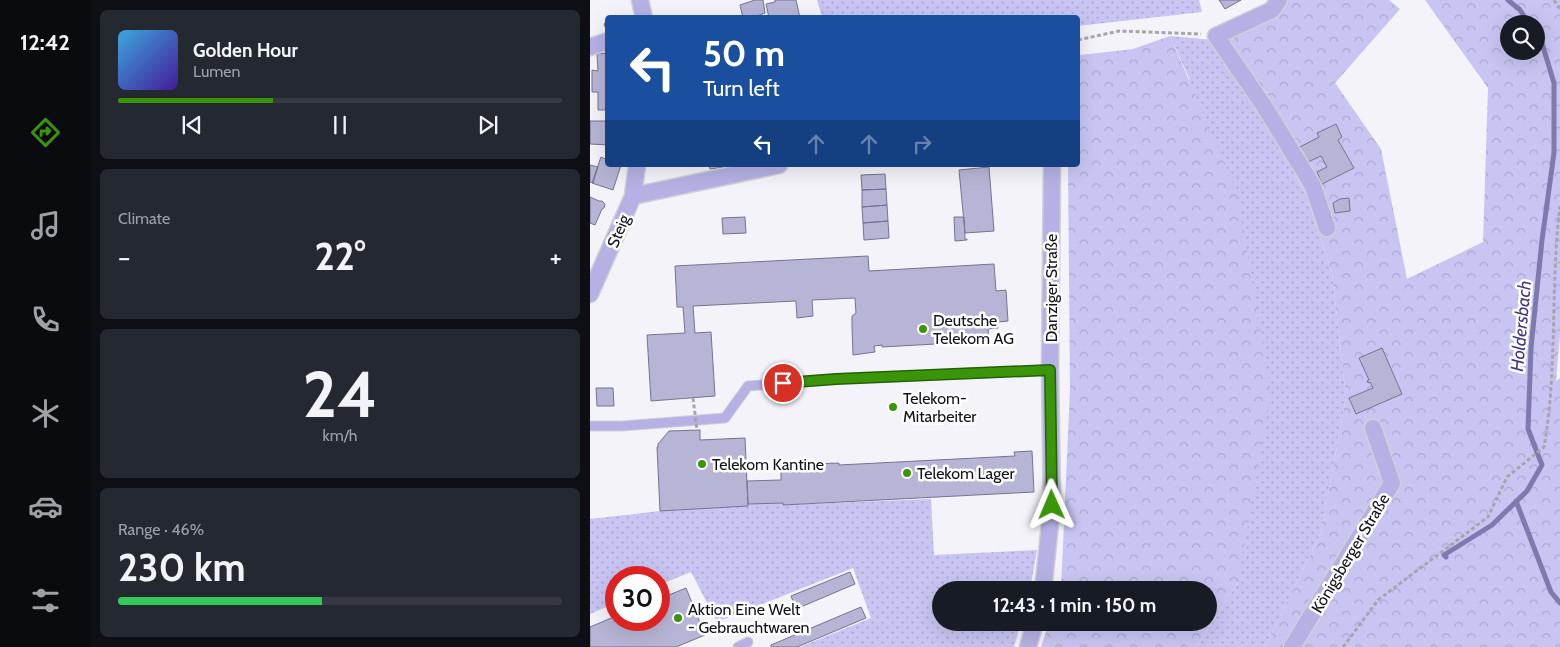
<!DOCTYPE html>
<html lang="en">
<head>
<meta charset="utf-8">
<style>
  :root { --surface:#171b24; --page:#242831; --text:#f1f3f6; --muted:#9ea1a6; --line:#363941; --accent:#3b950b }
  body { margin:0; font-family:Cabin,sans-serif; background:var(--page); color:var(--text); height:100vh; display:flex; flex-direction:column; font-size:19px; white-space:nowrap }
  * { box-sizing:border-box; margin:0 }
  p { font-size:16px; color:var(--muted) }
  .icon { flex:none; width:28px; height:28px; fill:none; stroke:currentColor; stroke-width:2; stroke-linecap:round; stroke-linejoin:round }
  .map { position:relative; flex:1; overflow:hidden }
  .side { display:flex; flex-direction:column; gap:10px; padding:10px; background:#0d0f14; width:500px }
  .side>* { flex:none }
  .guide { position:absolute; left:15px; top:15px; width:475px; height:152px; border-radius:5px; box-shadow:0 5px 20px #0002; background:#1a4fa0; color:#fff; overflow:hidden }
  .buttons { position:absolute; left:910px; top:15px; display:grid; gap:10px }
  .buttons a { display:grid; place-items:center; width:45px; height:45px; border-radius:50%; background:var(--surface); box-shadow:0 5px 20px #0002; font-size:25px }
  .speed { position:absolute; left:15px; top:566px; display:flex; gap:10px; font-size:25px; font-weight:700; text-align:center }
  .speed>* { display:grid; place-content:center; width:65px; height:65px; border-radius:50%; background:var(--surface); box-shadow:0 5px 20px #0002; line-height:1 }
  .speed .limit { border:8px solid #d22; background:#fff; color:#111 }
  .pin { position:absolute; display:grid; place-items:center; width:42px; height:42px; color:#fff; margin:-21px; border:2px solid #fff; border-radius:50%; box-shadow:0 1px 5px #0007 }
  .me { position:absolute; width:55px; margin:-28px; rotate:359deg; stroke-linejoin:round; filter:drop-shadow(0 0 4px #0008) }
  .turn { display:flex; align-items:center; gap:18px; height:105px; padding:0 15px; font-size:22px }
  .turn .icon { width:65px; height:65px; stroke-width:2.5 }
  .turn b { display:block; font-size:35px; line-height:42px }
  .lanes { display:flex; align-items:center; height:48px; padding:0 15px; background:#0003; justify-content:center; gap:25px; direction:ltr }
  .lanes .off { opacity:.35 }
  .big { font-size:38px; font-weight:700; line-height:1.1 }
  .side .widget { flex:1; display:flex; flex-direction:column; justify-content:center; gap:8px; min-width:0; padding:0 18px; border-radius:8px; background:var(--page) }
  .side .dial { align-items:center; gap:0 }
  .dial b { font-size:65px; line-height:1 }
  .song { display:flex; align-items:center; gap:15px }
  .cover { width:60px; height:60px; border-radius:8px; background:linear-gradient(135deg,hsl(200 70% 55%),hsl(260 70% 35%)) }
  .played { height:5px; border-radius:2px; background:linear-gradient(90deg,var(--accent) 35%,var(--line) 35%) }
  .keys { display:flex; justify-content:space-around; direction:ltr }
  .heat { display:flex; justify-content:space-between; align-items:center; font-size:28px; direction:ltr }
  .charge { height:8px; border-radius:4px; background:linear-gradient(90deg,#34c759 46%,var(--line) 0) }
  .trip { position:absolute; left:342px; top:581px; width:285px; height:50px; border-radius:25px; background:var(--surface); box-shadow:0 5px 20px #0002; font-weight:700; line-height:50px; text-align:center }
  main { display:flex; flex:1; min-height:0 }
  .tab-bar { display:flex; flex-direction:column; width:90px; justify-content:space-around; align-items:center; background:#090b0e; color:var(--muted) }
  .tab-bar .icon { width:35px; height:35px }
  .tab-bar .active { color:var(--accent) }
  .tab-bar b { font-size:22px; color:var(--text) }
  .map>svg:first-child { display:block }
</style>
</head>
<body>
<main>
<nav class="tab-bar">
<b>12:42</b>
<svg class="icon active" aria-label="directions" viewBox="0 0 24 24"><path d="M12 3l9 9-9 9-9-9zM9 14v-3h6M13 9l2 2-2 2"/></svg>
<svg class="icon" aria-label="music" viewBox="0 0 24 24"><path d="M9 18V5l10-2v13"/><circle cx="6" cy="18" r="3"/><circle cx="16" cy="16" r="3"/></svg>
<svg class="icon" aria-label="phone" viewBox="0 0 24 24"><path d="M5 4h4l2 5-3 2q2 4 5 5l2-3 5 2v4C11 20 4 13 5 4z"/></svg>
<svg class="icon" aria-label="climate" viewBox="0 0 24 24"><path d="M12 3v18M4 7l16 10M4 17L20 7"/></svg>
<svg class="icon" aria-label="car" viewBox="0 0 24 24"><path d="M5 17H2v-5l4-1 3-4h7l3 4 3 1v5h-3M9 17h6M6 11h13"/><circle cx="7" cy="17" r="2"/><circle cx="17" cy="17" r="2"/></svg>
<svg class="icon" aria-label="filters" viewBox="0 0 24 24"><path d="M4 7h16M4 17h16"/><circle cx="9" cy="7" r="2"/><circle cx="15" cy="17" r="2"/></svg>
</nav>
<section class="side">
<div class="widget">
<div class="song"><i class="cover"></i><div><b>Golden Hour</b><p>Lumen</p></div></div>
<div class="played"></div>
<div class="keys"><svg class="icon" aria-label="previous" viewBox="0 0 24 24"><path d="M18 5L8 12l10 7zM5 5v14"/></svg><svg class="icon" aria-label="pause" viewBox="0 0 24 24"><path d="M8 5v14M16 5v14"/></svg><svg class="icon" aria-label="next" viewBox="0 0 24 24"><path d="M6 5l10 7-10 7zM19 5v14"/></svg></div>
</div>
<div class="widget"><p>Climate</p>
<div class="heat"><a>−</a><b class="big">22°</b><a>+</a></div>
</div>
<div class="widget dial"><b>24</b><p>km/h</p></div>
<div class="widget"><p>Range · 46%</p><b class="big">230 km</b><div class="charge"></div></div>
</section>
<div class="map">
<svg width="970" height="647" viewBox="0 0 970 647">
  <defs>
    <pattern id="grass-dots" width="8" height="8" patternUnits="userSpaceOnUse" patternTransform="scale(1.25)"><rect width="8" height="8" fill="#c8c5f3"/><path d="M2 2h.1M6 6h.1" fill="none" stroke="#aba8d0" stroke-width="1.8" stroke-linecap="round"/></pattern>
    <pattern id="forest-crowns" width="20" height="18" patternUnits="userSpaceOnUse" patternTransform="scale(1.25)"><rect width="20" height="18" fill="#c8c5f3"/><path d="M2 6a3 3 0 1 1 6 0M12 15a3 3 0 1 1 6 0" fill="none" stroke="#aba8d0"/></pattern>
  </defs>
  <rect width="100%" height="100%" fill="#f4f3fa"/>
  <path fill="url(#grass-dots)" d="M227 0H609L612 12 488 26V18L232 17Z
    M580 36 623 40 669 107 716 195 742 273 756 397 731 533 675 647H606L648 582 599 78Z
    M341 499 344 555 447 550 440 590H351V622L431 623 424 647H210L281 618 263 568 127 622 101 572 69 585V578H26V603L0 614V519L70 511 158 506V504L193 503V505Z"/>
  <path fill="url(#forest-crowns)" fill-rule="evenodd" d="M694 0H799L810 9 745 83 791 149 817 279 893 242 898 88 835 0H970V334L966 381 970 378V647H675L731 533 756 397 742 273 716 195 669 107 623 40ZM919 24H946V51H919Z
    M580 36 647 192 681 393 648 582 606 647H451L459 623 619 622V590H471L480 390 478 165H488V65L490 55 543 49Z"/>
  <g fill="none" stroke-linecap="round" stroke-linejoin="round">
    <path stroke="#7f7aad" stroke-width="5" d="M918 0 930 10 939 24
      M926 501 961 592 970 603
      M856 557 854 555 902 525 937 491 952 465 938 429 941 348 952 240 964 153V83L951 40 946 33"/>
  </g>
  <path fill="#b7b5d5" stroke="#757391" d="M165 0H173L175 13 161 18H153L150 5Z
    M185 0H206L210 18H179L176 4 185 2Z
    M629 0H651L635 9Z
    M17 18H18V31L14 25Z
    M18 53V110H8V92H2V70L8 71 7 54Z
    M0 121H18V145L0 144Z
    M746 124 752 137 748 140 764 168 732 184 727 172 737 167 731 156 716 163 708 148 729 137 727 133Z
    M11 157 18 160V165H31L23 190 2 183Z
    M0 165 8 167 3 183 0 182Z
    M119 165H135V167L120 169Z
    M399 167 404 231 375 233 369 170Z
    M295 174 296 189 272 190 271 175Z
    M296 189 297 205 272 207V190Z
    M0 197 9 201H12L15 204 14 208 12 209 5 225 0 223Z
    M759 198 760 211 745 213 743 203 750 199Z
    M297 205 298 221 273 223 272 207Z
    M155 217 156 233 133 234 132 218Z
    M364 217H374L375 239H377V240L365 241Z
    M298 221 299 238 274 240 273 223Z
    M278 256 279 271 404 264 406 291 416 290 418 321 408 322V328L398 329 399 341 292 347V345L284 346 285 352 263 355 262 327V316L266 313 265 298 222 300 223 316 207 318 206 301 103 306 105 333 121 332 125 396 61 401 57 335 95 333 93 307H87L85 266Z
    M792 348 812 394 766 414 759 398 783 388 780 382 778 383 777 381 779 380 769 358Z
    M6 388H23L24 406H7Z
    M110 430V440L155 438 158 506 70 511 67 447H68V444L79 431Z
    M442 451 444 492 193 505V503L158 504 157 481 191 480V465L249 463V465L425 456 424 452Z
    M260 572 265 584 206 609 201 596Z
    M96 588 115 635 86 647H0V627L26 616V620H69V599Z
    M271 607 276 618 207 647H181V645Z"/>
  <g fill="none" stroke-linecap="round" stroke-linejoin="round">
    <g stroke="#d0cfd6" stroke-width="11">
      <path id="service" d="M0 426H32L135 418 158 386 246 379 460 370
        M148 647 158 642"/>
    </g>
    <g stroke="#d0cfd6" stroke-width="19">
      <path id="minor" d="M50 0 54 18
        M689 0 682 10 626 36 674 106 723 186 737 228
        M0 47 18 41
        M43 196 189 165
        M0 294 43 196 47 165
        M453 590 462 505 460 370 462 165
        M438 647 445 622
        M702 647 802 483 783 428"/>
    </g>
    <path stroke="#a7a6ae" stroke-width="3" stroke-dasharray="4 2.5" stroke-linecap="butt" d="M964 0 970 9
      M488 40 529 31 611 34
      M753 647 788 600 898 517 917 477 954 447C968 368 960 286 970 206"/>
    <use href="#service" stroke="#b5b1e4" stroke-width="9"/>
    <use href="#minor" stroke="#b5b1e4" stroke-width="16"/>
    <path stroke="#a7a6ae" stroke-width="3" stroke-dasharray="4 2.5" stroke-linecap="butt" d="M103 398 107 430"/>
  </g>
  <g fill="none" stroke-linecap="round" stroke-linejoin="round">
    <g stroke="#266107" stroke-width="12">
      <path id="route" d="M193 383 246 379 460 370 462 505"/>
    </g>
    <use href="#route" stroke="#3b950b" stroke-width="9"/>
  </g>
  <g fill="#3b950b" stroke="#fff" stroke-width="2">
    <circle cx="333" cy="329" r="5"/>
    <circle cx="303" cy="407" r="5"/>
    <circle cx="112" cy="464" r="5"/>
    <circle cx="317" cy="473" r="5"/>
    <circle cx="88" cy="618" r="5"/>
  </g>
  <g text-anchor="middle" stroke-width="5" stroke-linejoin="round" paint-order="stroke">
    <g font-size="16" fill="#11101b" stroke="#fff">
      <text transform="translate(28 231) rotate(-67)" y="6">Steig</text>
      <text transform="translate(461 288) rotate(-90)" y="6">Danziger Straße</text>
      <text transform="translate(760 553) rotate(-59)" y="6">Königsberger Straße</text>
    </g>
    <g font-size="16" fill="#11101b" stroke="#fff" text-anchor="start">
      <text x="343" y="326">Deutsche<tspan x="343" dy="18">Telekom AG</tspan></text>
      <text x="313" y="404">Telekom-<tspan x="313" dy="18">Mitarbeiter</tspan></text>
      <text x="122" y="470">Telekom Kantine</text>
      <text x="327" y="479">Telekom Lager</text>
      <text x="98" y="615">Aktion Eine Welt<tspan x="98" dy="18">- Gebrauchtwaren</tspan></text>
    </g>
    <g font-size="18" font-style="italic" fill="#453585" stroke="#fff">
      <text transform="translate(931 326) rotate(-85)" y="6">Holdersbach</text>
    </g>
  </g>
</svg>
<div class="buttons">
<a><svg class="icon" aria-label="search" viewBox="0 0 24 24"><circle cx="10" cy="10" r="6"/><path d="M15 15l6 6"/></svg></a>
</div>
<div class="speed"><div class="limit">30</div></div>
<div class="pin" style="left:193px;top:383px;background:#d93025"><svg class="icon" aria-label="arrive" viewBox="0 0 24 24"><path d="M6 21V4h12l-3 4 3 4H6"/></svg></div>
<svg class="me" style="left:462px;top:505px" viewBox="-20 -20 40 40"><path d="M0-17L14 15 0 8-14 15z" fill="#3b950b" stroke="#fff" stroke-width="4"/></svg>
<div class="trip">12:43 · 1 min · 150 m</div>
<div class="guide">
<div class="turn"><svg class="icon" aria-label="left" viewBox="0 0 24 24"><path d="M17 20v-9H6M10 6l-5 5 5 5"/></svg><div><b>50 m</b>Turn left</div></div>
<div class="lanes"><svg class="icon" aria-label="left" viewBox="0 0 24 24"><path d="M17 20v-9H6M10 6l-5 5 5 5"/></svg><svg class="icon off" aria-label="ahead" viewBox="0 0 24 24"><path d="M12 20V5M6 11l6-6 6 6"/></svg><svg class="icon off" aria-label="ahead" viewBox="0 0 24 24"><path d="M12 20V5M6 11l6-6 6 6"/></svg><svg class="icon off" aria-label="right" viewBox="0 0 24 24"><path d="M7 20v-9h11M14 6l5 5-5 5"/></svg></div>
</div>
</div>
</main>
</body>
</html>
